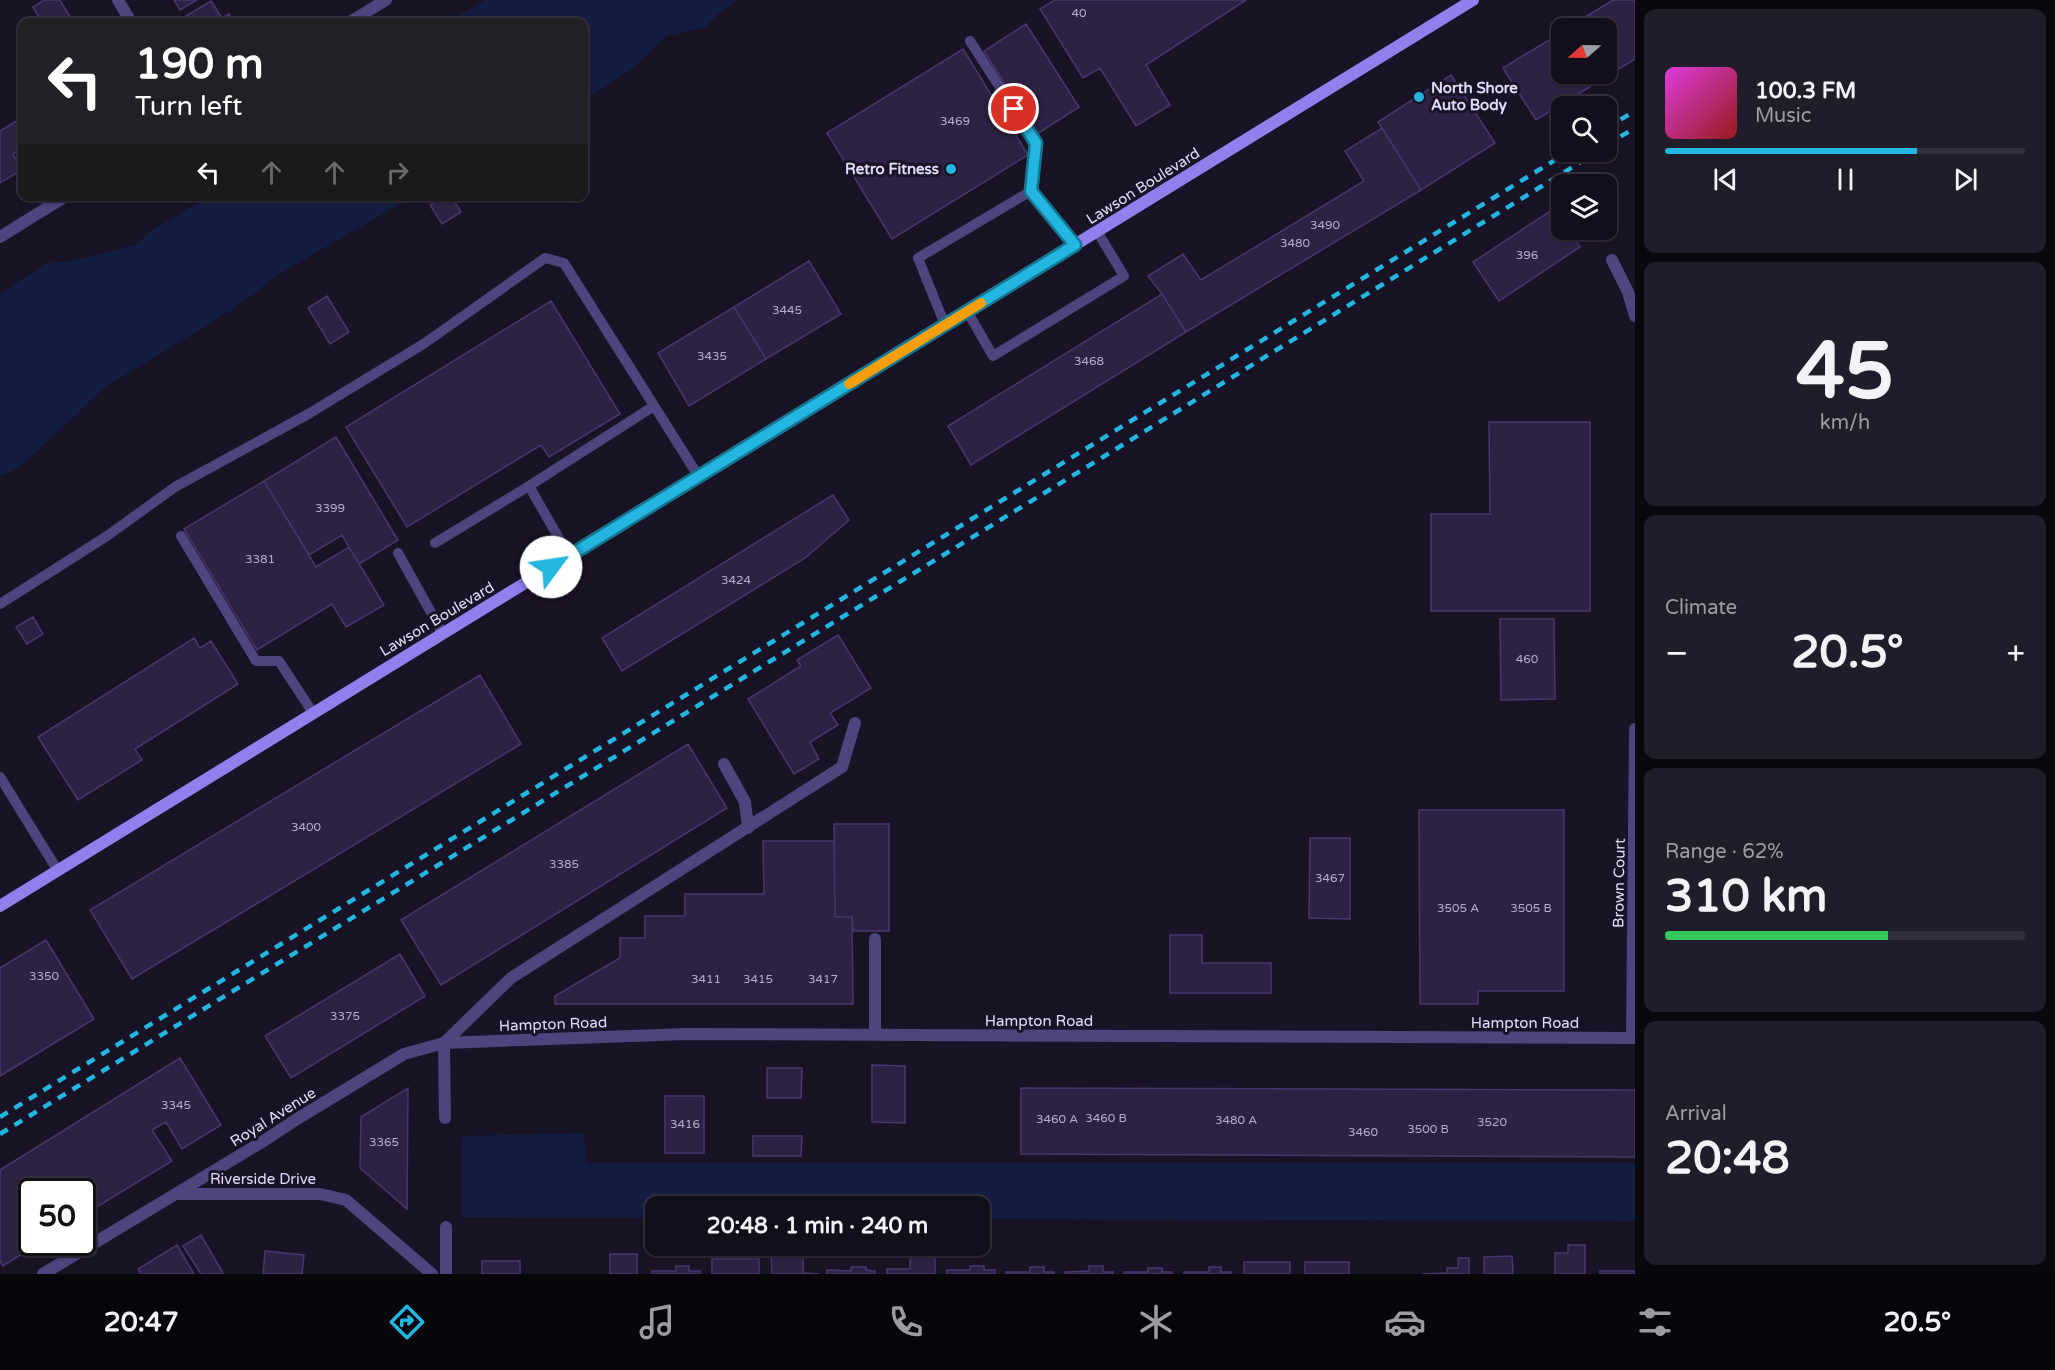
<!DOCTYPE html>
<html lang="en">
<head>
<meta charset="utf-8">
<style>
  :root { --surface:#130e1c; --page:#201c29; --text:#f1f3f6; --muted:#9d9ca3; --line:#322e3b; --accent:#22b6e1 }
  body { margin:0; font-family:"Varela Round",sans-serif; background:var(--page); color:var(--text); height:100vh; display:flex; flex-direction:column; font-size:22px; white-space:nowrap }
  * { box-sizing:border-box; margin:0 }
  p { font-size:20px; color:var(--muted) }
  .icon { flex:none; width:33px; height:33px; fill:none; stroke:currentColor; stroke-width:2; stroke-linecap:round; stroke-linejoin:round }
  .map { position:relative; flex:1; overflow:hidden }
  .details { display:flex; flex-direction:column; gap:9px; padding:9px; background:#0a080f; width:420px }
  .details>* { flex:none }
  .banner { position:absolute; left:18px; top:18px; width:570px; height:183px; border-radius:12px; box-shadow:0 2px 4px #0004,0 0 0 2px var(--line); background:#202124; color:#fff; overflow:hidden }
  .needle { width:39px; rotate:250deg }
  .tools { position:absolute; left:1551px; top:18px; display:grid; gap:12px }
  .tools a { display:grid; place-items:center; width:66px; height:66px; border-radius:12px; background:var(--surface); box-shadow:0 2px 4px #0004,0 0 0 2px var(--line); font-size:30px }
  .speed { position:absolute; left:18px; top:1178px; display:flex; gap:12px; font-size:30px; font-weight:700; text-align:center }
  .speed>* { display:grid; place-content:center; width:78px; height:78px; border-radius:50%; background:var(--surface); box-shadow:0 2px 4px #0004,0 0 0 2px var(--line); line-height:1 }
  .speed .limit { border:3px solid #111; border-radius:9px; background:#fff; color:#111 }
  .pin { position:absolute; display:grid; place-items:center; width:51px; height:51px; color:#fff; margin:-26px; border:3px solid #fff; border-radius:50%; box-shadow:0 2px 6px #0007 }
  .me { position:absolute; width:66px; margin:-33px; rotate:59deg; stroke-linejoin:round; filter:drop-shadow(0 0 4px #0008) }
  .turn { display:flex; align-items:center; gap:21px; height:126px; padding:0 18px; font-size:27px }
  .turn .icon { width:78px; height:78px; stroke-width:2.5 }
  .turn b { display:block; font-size:42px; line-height:51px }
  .lanes { display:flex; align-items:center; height:57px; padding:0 18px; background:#0003; justify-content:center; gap:30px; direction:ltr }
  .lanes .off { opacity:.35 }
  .big { font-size:45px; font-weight:700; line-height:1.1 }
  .details .card { flex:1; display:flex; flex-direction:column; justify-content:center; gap:9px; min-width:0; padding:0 21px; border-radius:12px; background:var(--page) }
  .details .dial { align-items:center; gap:0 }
  .dial b { font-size:78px; line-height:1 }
  .song { display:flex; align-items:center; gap:18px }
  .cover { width:72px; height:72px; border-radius:9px; background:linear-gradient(135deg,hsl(300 70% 55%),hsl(0 70% 35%)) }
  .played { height:6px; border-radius:3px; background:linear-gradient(90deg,var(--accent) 70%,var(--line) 70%) }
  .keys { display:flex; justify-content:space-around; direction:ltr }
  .heat { display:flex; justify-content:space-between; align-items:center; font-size:33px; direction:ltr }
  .charge { height:9px; border-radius:4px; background:linear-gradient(90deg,#34c759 62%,var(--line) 0) }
  .trip { position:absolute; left:645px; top:1196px; width:345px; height:60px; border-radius:12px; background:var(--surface); box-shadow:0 2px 4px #0004,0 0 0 2px var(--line); font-weight:700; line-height:60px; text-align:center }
  .dock { display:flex; height:96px; justify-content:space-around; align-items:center; background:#08060b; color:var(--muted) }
  .dock .icon { width:42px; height:42px }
  .dock .selected { color:var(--accent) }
  .dock b { font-size:27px; color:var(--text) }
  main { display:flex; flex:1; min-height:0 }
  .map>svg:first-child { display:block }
</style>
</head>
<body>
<main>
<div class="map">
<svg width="1635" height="1274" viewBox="0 0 1635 1274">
  <rect width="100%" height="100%" fill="#191326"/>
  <path fill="#121d40" d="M485 0H737L718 14 705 27 667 35 633 68 584 100V22H447Z
    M209 197H412L279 274 230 311 104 388 19 468 0 476V293L46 264 80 259 137 244 150 231Z
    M584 1133 586 1163H1635V1221L980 1219V1206H656L655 1218 461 1217 462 1136Z"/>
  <path fill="#2d2244" stroke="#48376d" stroke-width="1.5" d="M44 0H60L73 22H42L33 7Z
    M174 0H197L180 10Z
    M1055 0H1246L1146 65 1170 105 1136 126 1100 68 1083 78 1040 9Z
    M1613 0H1635V59L1536 120 1503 68 1562 32V74H1606V28H1567Z
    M211 1 222 18 229 14 234 22H190L186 16Z
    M1026 24 1079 107 1037 134 984 51Z
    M963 49 1028 155 892 239 827 133Z
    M1451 75 1495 143 1421 190 1378 122Z
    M16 121 22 131V148L13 154 22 170 0 183V131Z
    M1382 128 1421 190 1186 332 1162 294 1148 276 1183 254 1201 280 1364 181 1345 151Z
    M444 196H451L461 212 442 224 430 205Z
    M1555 208 1562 219V230H1569L1580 247 1499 301 1473 262Z
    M809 261 841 314 766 359 734 307Z
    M1162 294 1186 332 971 465 948 426Z
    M327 296 349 332 330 344 308 308Z
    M551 301 620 414 549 457 541 445 407 527 346 427Z
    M734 307 766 359 689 406 658 353Z
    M1489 422H1590V611H1431V514H1490Z
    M336 437 398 540 359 564 342 535 309 555 264 481Z
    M264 481 316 567 349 547 384 605 346 627 332 604 257 650 184 529Z
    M833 495 849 520 805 558 622 671 602 638Z
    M33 617 43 634 27 644 16 627Z
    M1500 619H1554L1555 699 1501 700Z
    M838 635 871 688 830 713 838 725 810 742 819 759 794 774 748 699 801 666 797 660Z
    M194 638 200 648 211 641 238 684 135 749 142 760 78 800 38 737Z
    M480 675 521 744 132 979 90 910Z
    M688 744 727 808 441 985 401 920Z
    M1419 810H1564V991H1478V1004H1420Z
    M834 824H889V931H853L852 917H835Z
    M1310 838H1350V919L1309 918Z
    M763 841H834L835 917H852L853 1004H555V996L620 958V938H645V916H685V894H764Z
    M1170 935H1202V963H1271V993H1170Z
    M46 940 94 1019 0 1076V968Z
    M400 954 425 996 291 1078 265 1036Z
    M180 1058 221 1125 182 1149 166 1122 152 1130 172 1161 82 1216V1191H32V1242H41L3 1266 0 1261V1170Z
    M872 1065 905 1066V1123L872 1122Z
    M767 1068H802L801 1098H767Z
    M408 1088 407 1209 360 1168 361 1117Z
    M1021 1088 1635 1090V1157L1021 1154Z
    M665 1096H704V1153H665Z
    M753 1136H802L801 1156H753Z
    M201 1235 223 1273 221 1274H201L183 1246Z
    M177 1245 194 1274H141L138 1269Z
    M1568 1245H1585V1274H1555V1253H1568Z
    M265 1251 304 1255 302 1274H263Z
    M610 1254H637V1274H610Z
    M771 1255H803V1273L820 1274H772Z
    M910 1256H935V1274H887V1269H910Z
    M1512 1256 1513 1274H1484V1257Z
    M1458 1258H1469V1274H1422L1447 1273V1268H1458Z
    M712 1259H759V1274H712Z
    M482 1261H520V1274H482Z
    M1244 1262H1290V1274H1244Z
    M1305 1262H1349V1274H1305Z
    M676 1266H689V1271H700V1274H652V1271H676Z
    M970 1266H984V1270H995V1274H947V1270H970Z
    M1089 1266H1103V1272H1113V1274H1065V1272L1089 1271Z
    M851 1267H866V1270L875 1271V1274H827V1270L851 1271Z
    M1030 1267H1044V1272H1054V1274H1006V1272H1030Z
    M1209 1267H1221V1272H1231V1274H1184V1272H1209Z
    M1148 1268H1162V1272H1172V1274H1124V1272H1148Z
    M1600 1271H1635V1274H1600Z"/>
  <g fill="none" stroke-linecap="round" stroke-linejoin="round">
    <path stroke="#4e447e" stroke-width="10" d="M970 41 1036 143 1031 191
      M967 311 993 356 1124 276 1097 231
      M945 325 918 258 1031 191 1075 245
      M529 486 654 406
      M181 536 256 661H279L313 713
      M435 543 529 486 569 556
      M398 553 443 634
      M0 604 107 536 175 487 310 413 425 343 545 258 564 263 699 477
      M0 777 58 871"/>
    <path stroke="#4e447e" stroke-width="12" d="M118 0 131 22
      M350 22 386 0
      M0 237 66 196
      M1612 260 1628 292 1635 316
      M724 764 745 802 748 828
      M875 1035V939
      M1632 1038 1635 729
      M445 1118 444 1043 686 1034 1635 1038
      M176 1194H320L346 1200 432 1274
      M43 1274 262 1142 297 1119 404 1054 444 1043 511 978 842 767 855 723
      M446 1274V1227"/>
    <path stroke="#9080ee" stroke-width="12" d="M0 906 1473 0"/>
    <path stroke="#22b6e1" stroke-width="4.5" stroke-dasharray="9 8" stroke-linecap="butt" d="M1606 128 1635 111
      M1606 145 1635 128
      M0 1117 1568 152
      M0 1134 1103 457 1597 152"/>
  </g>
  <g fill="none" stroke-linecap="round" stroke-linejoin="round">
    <g stroke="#167692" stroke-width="15">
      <path id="route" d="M551 567 1075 245 1031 191 1036 143 1014 109"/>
    </g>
    <use href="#route" stroke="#22b6e1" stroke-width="10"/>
    <path stroke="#f59e0b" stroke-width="10" d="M849 384 981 303"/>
  </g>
  <g fill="#22b6e1" stroke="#191326" stroke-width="2">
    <circle cx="1419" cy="97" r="6"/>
    <circle cx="951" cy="169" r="6"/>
  </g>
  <g text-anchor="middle" stroke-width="6" stroke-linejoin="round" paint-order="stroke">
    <g font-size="12" fill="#b6aecc">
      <text x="1079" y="17">40</text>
      <text x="955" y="125">3469</text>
      <text x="1325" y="229">3490</text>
      <text x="1295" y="247">3480</text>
      <text x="1527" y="259">396</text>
      <text x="787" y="314">3445</text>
      <text x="712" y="360">3435</text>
      <text x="1089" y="365">3468</text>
      <text x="330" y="512">3399</text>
      <text x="260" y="563">3381</text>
      <text x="736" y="584">3424</text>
      <text x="1527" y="663">460</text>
      <text x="306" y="831">3400</text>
      <text x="564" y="868">3385</text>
      <text x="1330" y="882">3467</text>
      <text x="1458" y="912">3505 A</text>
      <text x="1531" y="912">3505 B</text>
      <text x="44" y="980">3350</text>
      <text x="706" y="983">3411</text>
      <text x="758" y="983">3415</text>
      <text x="823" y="983">3417</text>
      <text x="345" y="1020">3375</text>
      <text x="176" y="1109">3345</text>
      <text x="1106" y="1122">3460 B</text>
      <text x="1057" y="1123">3460 A</text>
      <text x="1236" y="1124">3480 A</text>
      <text x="1492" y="1126">3520</text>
      <text x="685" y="1128">3416</text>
      <text x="1428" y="1133">3500 B</text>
      <text x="1363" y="1136">3460</text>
      <text x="384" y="1146">3365</text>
    </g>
    <g font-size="15" font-weight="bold" fill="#e3dcfa" stroke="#191326" text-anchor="start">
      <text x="1431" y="93">North Shore<tspan x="1431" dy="17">Auto Body</tspan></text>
      <text x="939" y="174" text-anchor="end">Retro Fitness</text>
    </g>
    <g font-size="15" fill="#e3dcfa" stroke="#191326">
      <text transform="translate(1143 186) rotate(-32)" y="5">Lawson Boulevard</text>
      <text transform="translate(437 619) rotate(-31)" y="5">Lawson Boulevard</text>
      <text transform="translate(1619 883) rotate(-89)" y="5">Brown Court</text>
      <text x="1039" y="1026">Hampton Road</text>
      <text x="1525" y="1028">Hampton Road</text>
      <text transform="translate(553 1024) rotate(-2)" y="5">Hampton Road</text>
      <text transform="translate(273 1117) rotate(-32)" y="5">Royal Avenue</text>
      <text x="263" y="1184">Riverside Drive</text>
    </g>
  </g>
</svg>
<div class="tools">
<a><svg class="needle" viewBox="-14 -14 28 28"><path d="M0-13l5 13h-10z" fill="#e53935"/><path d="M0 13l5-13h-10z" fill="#9d9ca3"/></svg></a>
<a><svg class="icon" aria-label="search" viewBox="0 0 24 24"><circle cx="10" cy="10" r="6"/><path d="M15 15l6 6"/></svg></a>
<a><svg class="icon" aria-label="layers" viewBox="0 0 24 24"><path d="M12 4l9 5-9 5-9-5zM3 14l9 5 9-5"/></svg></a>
</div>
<div class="speed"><div class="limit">50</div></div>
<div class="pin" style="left:1014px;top:109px;background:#d93025"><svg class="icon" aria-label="arrive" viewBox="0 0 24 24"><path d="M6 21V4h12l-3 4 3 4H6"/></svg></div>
<svg class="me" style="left:551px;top:567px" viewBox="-20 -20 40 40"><circle r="19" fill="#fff"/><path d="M0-13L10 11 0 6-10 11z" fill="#22b6e1"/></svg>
<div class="trip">20:48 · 1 min · 240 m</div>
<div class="banner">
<div class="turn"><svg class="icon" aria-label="left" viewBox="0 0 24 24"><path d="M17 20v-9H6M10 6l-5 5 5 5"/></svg><div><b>190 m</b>Turn left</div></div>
<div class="lanes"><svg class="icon" aria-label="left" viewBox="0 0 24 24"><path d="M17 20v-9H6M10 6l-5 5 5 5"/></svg><svg class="icon off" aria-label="ahead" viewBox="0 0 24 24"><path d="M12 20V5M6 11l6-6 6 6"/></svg><svg class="icon off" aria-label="ahead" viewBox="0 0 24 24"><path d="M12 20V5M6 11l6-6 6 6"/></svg><svg class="icon off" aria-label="right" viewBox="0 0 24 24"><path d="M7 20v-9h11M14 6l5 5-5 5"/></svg></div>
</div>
</div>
<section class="details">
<div class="card">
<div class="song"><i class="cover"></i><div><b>100.3 FM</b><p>Music</p></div></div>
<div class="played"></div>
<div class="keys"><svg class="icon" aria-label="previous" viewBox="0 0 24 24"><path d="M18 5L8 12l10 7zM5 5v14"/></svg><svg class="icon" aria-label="pause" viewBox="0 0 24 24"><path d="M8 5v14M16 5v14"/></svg><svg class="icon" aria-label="next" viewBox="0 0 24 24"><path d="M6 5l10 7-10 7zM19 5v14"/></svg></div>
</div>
<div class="card dial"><b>45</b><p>km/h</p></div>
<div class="card"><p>Climate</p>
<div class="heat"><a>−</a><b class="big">20.5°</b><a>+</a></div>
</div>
<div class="card"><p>Range · 62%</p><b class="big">310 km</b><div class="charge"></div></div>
<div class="card"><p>Arrival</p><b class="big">20:48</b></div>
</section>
</main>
<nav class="dock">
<b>20:47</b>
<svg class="icon selected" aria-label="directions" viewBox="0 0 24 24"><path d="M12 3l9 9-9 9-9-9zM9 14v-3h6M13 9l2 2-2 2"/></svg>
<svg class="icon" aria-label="music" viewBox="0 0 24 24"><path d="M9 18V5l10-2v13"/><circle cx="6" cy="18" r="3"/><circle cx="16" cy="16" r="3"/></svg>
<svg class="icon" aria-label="phone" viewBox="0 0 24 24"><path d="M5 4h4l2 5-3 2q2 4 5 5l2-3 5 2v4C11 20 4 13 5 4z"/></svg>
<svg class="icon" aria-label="climate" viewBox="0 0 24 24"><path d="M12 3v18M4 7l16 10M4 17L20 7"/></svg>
<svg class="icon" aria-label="car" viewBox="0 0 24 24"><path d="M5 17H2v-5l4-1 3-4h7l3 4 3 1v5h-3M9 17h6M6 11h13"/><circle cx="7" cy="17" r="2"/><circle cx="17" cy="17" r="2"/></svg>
<svg class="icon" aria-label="filters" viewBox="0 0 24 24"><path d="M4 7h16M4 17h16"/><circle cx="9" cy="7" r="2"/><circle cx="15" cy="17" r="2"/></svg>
<b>20.5°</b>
</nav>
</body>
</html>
